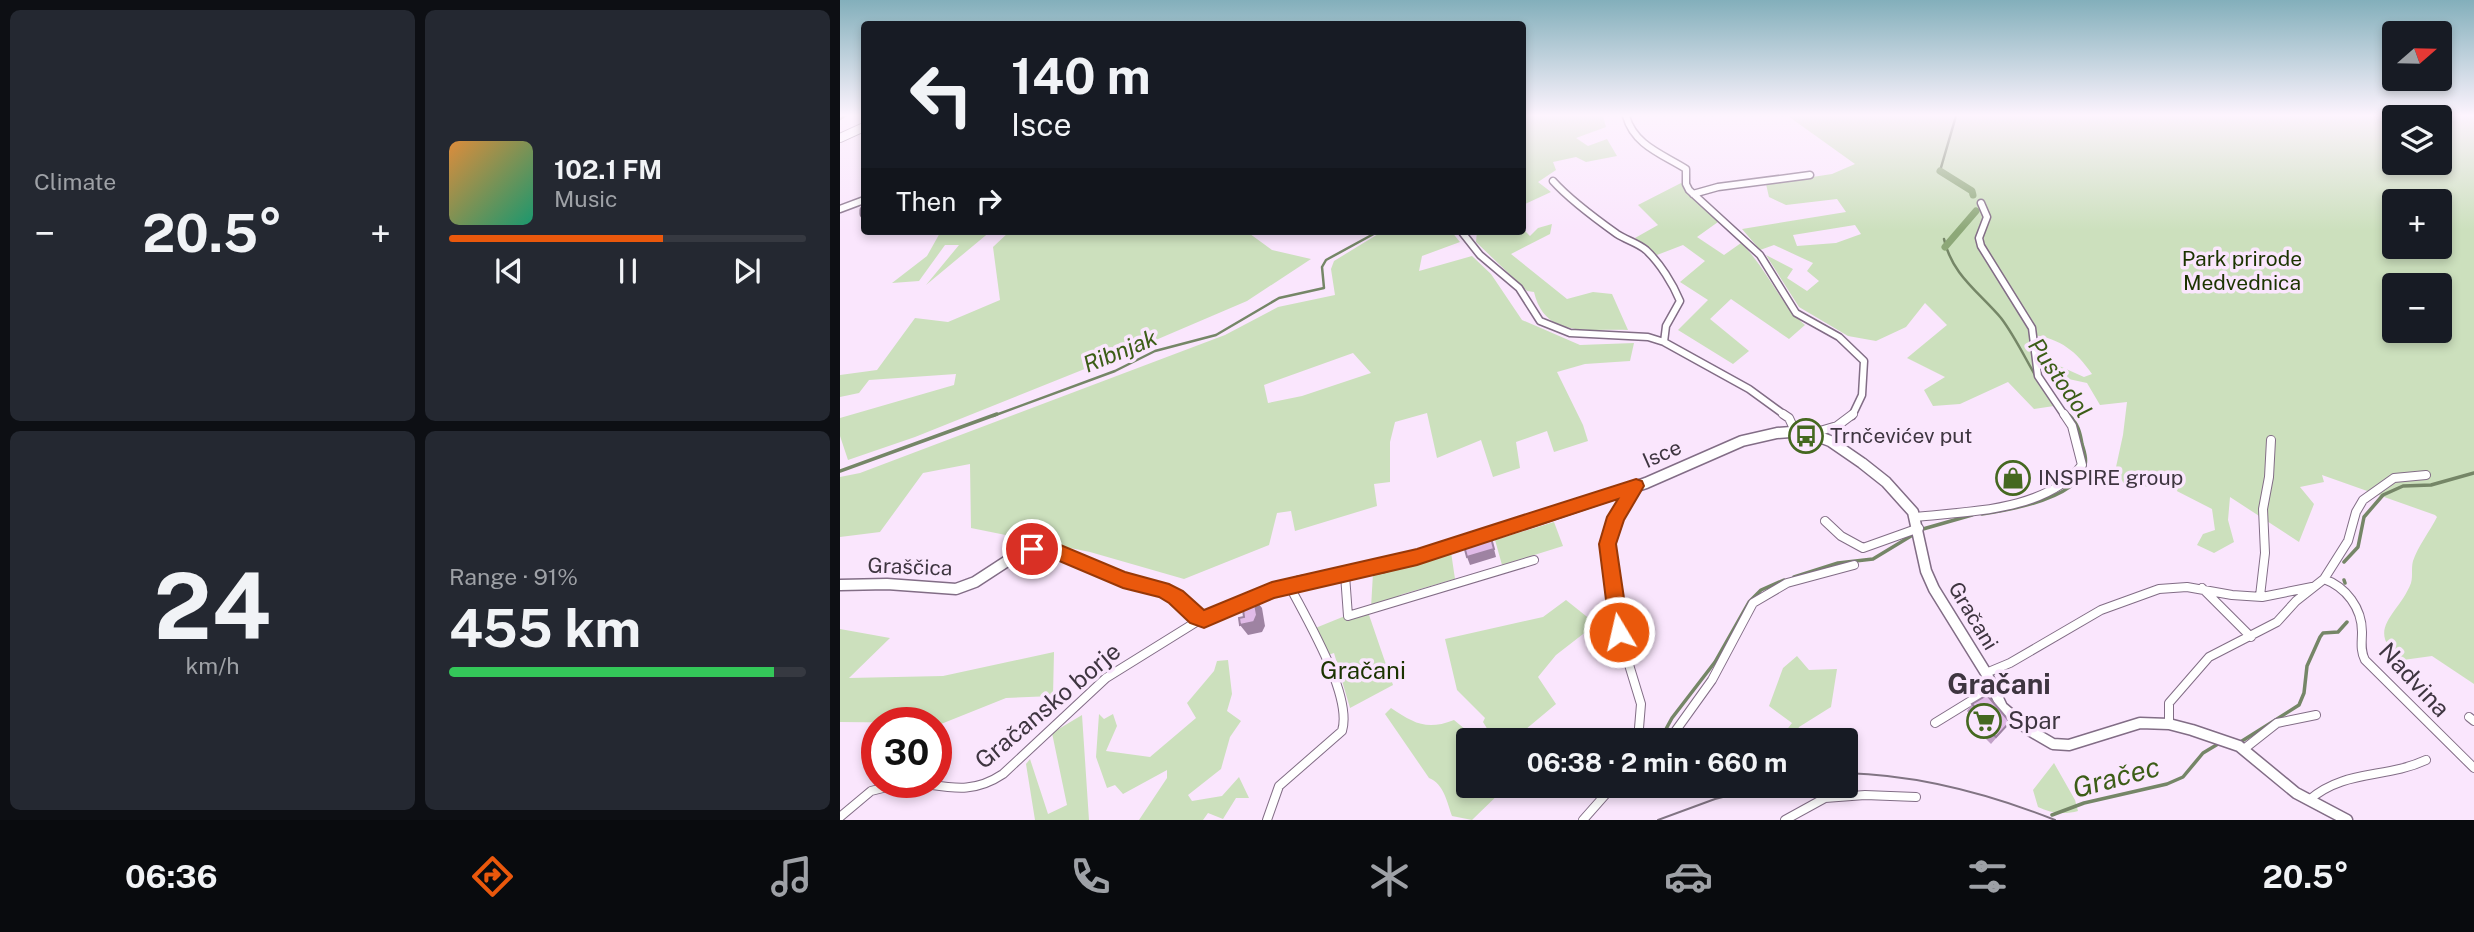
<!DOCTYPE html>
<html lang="en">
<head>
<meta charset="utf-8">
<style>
  :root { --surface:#171b24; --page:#242831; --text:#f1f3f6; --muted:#9ea1a6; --line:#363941; --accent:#ea580c }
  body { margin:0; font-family:"Public Sans",sans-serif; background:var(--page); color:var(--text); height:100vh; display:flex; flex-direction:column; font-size:26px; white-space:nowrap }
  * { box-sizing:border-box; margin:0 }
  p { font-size:23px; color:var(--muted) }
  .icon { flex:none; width:38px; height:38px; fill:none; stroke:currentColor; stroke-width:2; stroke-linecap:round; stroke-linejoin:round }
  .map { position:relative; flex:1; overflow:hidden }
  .details { display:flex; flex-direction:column; gap:10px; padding:10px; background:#0d0f14; width:840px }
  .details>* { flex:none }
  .hud { position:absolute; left:21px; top:21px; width:665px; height:214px; border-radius:7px; box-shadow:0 4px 10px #0003; background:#171b24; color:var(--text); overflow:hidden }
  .needle { width:46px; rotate:70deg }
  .controls { position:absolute; left:1542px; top:21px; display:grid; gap:14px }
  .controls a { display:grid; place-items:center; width:70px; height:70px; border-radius:7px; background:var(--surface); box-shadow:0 4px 10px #0003; font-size:35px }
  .speed { position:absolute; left:21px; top:707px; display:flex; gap:14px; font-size:35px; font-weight:700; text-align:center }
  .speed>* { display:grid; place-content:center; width:91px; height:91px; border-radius:50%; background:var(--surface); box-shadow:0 4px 10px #0003; line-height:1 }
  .speed .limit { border:10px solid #d22; background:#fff; color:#111 }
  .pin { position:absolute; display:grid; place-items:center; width:60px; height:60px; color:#fff; margin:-30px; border:4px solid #fff; border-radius:50%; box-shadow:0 2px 7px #0007 }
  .me { position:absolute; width:77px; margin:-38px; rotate:351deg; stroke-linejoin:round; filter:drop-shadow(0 0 5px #0008) }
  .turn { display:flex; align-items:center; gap:24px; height:147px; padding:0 35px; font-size:32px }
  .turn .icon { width:91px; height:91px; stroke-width:2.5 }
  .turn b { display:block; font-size:49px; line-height:60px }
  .then { display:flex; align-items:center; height:66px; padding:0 35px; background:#0003; gap:14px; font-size:26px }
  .big { font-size:52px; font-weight:700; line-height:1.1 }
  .details .tile { flex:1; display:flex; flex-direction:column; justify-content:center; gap:10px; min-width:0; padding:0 24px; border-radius:10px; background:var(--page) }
  .details .dial { align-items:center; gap:0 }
  .dial b { font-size:91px; line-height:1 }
  .song { display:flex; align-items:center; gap:21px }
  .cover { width:84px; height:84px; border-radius:10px; background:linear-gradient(135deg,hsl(30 70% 55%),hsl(160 70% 35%)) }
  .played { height:7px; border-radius:4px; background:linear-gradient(90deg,var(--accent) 60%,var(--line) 60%) }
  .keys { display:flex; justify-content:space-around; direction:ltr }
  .heat { display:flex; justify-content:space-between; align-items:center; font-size:38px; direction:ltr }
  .charge { height:10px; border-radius:5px; background:linear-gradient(90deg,#34c759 91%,var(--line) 0) }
  .details .tiles { flex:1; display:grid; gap:10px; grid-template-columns:repeat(2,1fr) }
  .trip { position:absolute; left:616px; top:728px; width:402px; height:70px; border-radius:7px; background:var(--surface); box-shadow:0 4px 10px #0003; font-weight:700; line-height:70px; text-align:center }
  .dock { display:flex; height:112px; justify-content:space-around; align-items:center; background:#090b0e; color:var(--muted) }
  .dock .icon { width:49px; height:49px }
  .dock .on { color:var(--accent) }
  .dock b { font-size:32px; color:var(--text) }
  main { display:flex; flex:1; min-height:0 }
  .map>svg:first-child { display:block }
</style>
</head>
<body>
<main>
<section class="details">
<div class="tiles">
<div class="tile"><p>Climate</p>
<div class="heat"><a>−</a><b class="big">20.5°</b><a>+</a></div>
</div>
<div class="tile">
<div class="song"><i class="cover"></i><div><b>102.1 FM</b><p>Music</p></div></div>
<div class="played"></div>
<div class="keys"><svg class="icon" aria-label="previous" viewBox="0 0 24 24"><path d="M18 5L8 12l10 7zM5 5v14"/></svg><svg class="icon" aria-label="pause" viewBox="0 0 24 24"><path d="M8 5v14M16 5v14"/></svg><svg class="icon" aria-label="next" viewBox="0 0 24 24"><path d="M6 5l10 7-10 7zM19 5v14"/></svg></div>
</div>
<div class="tile dial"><b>24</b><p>km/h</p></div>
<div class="tile"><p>Range · 91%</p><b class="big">455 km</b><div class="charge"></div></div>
</div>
</section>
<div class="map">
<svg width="1634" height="820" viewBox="0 0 1634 820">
  <rect width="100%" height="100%" fill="#fae6fd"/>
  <path fill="#cce0bd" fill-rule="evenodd" d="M683 116H763L766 127 736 138 748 146 767 139 777 156 746 162 736 157 713 162 716 170 698 182 711 192 683 205Z
    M948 116H1634V684L1592 656 1563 660C1522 630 1559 615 1571 583 1573 576 1571 568 1573 561 1578 546 1590 531 1597 517L1595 515 1482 475 1484 482 1460 487 1474 504 1459 542 1390 497 1388 520 1394 542 1374 553 1357 545 1363 534 1375 530 1372 509 1327 486 1285 487 1276 467 1283 435 1287 402 1260 405 1247 383 1210 375 1201 364 1206 360 1244 377 1252 374C1236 351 1221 339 1193 335L1198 379 1214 406 1194 409 1168 382 1120 404 1093 406 1084 390 1105 377 1067 358 1107 325 1085 303 1066 327 1036 341 1008 336 959 307 926 255 953 269 947 278 967 291 979 281 967 271 973 263 934 245 920 250 902 229 1006 212 997 199 946 205 929 197 926 184 992 174 1015 164ZM1554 117H1600V163H1554ZM1554 201H1600V247H1554ZM1015 225 1021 234 996 243 957 246 953 235ZM1554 285H1600V331H1554Z
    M841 183 878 222 857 237 884 255 901 243C927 268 938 302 965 325L949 339 891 299 870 319 909 351 893 364 838 330 868 300 840 282 865 261 843 245 817 255 795 238 818 225 798 205Z
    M686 224 684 230 690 236 698 228 712 224 710 234 671 254 727 299 753 292 772 294 788 330C751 328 705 340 694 292L687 291 636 242 637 231H656L657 234 682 231 683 225Z
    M101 231H151L86 285 119 245H105L79 281 52 283 87 256Z
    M170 231H406L432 250 471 259 407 301 297 348 75 437 8 460 0 436V418L114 385 116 374 29 380 19 393 0 397V375L37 370 75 318 108 322 160 300 153 247Z
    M543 231H611L620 242 582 256 579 271 632 256 651 274 682 320 740 345 794 343 790 361 745 364 717 372 743 425 748 441 714 452 707 431 676 442 680 468 653 477 641 440 597 458 587 413 555 422 550 442V482L534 484 537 506 455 531 451 511 437 513 429 545 344 579 250 552 131 528 130 464 83 473 40 532 0 537V477L20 473 385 335 438 307 495 295 491 269 494 261ZM513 353 531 373 462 396 428 403 424 385Z
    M714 522 723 546 662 565 655 540Z
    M606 552H611L615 579 563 594 531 608 533 573Z
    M726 600 756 624 716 655 698 677 716 704 673 740H654L643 722 645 718 617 690 605 639 703 617Z
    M528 612 553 685 510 708 494 653 488 655 473 629 505 616 507 620Z
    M0 629 50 638 9 678 103 676 214 652 213 696 166 698 96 726V723L0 722Z
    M957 656 969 670 997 669 991 707 959 727 953 740H939L952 723 929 706 943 668Z
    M388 660 392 694 387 711 401 721 390 737 381 769 348 795 352 801 382 796 399 777 409 798H396L383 819 368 813 363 820H299L327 778V770L283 794 275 785 267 788 256 757 259 714 264 719 273 714 277 726 266 751 310 757 356 718 347 703 374 671 377 661Z
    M551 708C574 723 586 731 614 720L638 740H628V786H667L632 820 612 816C607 802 604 784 589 778L545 714Z
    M242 715 249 820H195L186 764 190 759 208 814 227 805 212 733Z
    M1214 763 1235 800 1238 811C1224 815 1210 813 1198 807L1193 790Z"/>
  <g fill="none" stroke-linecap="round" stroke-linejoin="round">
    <path stroke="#758667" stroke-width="2.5" d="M0 119 5 116
      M1100 171 1116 116
      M1104 239C1112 275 1139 292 1161 318 1174 335 1184 356 1195 375
      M153 416 275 371 315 351 376 335 439 298 484 288 482 267 486 260 539 231"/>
    <path stroke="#758667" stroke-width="3.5" d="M0 471 157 414
      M1142 514C1169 510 1240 498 1245 465 1247 458 1244 451 1242 444 1240 432 1238 424 1229 415
      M1083 529 1132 515
      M1504 562 1518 547 1524 517 1543 495 1563 486 1591 485 1634 473
      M954 577 998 563 1033 559 1071 536
      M1504 580 1505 583
      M820 740 832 718 875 662 909 602 921 590 944 580
      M1402 741 1459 705 1464 693 1467 666 1480 637 1483 633 1498 632 1507 622
      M1212 815 1244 803 1327 784 1343 777 1363 753 1378 744"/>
    <path stroke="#8da878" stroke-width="7" d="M1100 171 1132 191 1133 195
      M1105 247 1136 211"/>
    <g stroke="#826d86" stroke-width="9">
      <path id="minor-far1" d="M786 116C794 145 822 154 846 169V184L849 190 920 255 956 313 999 337 1024 361 1022 395 1012 416
        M713 181C730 200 756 219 777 234 786 240 798 243 806 250 820 263 833 284 840 301L826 326 824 342
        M853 194 878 187 970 175
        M1141 203 1147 217 1139 238 1141 246 1192 328 1198 376 1225 416
        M0 209 24 200
        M24 210V214
        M621 231 640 255 679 288 700 321 730 333 808 337 824 342 909 389 946 416"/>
    </g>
    <g stroke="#826d86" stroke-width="10">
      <path id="minor" d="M943 414 949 418 955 431
        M973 433 997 426 1013 414
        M795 487 773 524 767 550 779 632 801 704 798 740
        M1076 517C1130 511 1206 511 1242 465L1232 426 1224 414
        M985 521 1001 536 1023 548 1079 528
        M505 575 508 616 694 560
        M1484 579C1506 587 1522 608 1522 632 1522 642 1520 650 1525 660L1634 768
        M1362 588 1411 637
        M1420 596 1425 553 1423 509 1429 477 1431 440
        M1146 673 1170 663 1261 610 1319 589 1347 587 1392 595 1422 597 1472 587
        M1629 717 1634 721
        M1095 723 1152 688
        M1329 724V703L1369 657 1437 622 1456 601 1484 579 1508 541 1516 512 1523 500 1554 478 1586 475
        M829 740 872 680 913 603 947 583 1014 565
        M1404 749 1437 723 1476 715
        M71 782C107 786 130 796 163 774L266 678 361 619
        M1469 800C1505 769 1545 779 1586 760
        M0 817 31 791 67 782
        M427 820 439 786 502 731C513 696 466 618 449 585
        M743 820 773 786
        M945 820 985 798 1025 795 1076 797"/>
    </g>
    <g stroke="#826d86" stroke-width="13">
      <path id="tertiary" d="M0 585 47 584 116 589 135 582 178 554 201 548 215 551 283 580 323 589 357 617 364 619 458 582 543 567 699 519 806 483 902 441 937 433 964 431 990 441 1022 463 1046 482 1073 512 1086 571 1094 589 1146 673 1162 707 1189 730 1213 744 1229 745 1300 723 1329 724 1352 730 1399 746 1456 793 1507 820"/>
    </g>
    <g stroke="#826d86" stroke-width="10">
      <path id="secondary" d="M0 138 24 127"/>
    </g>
    <use href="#minor-far1" stroke="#fff" stroke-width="6"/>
    <use href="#minor" stroke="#fff" stroke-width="8"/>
    <use href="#tertiary" stroke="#fff" stroke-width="10"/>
    <use href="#secondary" stroke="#fff" stroke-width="8"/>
    <path stroke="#817483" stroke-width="2" d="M1006 773C1079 775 1147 793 1215 820
      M818 820 875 799 926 786"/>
  </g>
  <path fill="#c2a1c8" d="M1132 704 1164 729 1151 744 1130 723 1133 718 1127 711Z"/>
  <path fill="#9e83a2" d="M654 549 656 557 630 565 627 557Z
    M414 598 422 608 425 626 422 632 408 635 400 625Z"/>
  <path fill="#e1bbe8" stroke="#9e83a2" stroke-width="2" d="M650 534 654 549 627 557 623 542Z
    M414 598 417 615 414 622 400 625 399 618 404 617 402 602Z
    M1147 695 1170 722 1156 737 1134 716 1139 712 1132 704Z"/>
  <linearGradient id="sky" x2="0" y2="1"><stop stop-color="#83afbb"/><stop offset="0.5" stop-color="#fdf4fe"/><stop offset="1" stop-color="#fdf4fe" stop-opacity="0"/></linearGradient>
  <rect width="1634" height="231" fill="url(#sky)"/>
  <path fill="#ea580c" stroke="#983908" stroke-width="2" d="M796 479 802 481 804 486 784 520 776 544 789 632 786 639 779 641 773 639 770 632 759 544 767 517 778 499 577 565 434 598 364 628 350 623 329 603 319 597 283 588 210 557 185 555 183 549 185 544 211 541 285 572 329 584 343 591 364 610 432 582 577 549Z"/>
  <defs>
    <g id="bus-ring" transform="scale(1.75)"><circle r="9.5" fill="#fae6fd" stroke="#456820" stroke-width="1.5"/><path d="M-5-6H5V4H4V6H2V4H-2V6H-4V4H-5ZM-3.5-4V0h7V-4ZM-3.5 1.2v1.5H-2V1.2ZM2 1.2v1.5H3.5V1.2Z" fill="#456820"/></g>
    <g id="shop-ring" transform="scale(1.75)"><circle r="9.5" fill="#fae6fd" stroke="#456820" stroke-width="1.5"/><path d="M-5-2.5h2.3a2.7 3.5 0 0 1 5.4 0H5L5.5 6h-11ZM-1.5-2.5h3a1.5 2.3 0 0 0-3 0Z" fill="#456820"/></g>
    <g id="supermarket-ring" transform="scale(1.75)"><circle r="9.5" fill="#fae6fd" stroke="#456820" stroke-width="1.5"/><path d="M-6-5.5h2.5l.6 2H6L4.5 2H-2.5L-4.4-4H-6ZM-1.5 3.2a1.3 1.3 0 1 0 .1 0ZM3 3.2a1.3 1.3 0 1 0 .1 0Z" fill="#456820"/></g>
  </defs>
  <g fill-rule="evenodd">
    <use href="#bus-ring" x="966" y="436"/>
    <use href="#shop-ring" x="1173" y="478"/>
    <use href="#supermarket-ring" x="1144" y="721"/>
  </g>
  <g text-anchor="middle" stroke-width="7" stroke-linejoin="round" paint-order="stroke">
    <g font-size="21" fill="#1b3300" stroke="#fae6fd">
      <text x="1402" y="266">Park prirode<tspan x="1402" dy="24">Medvednica</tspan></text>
    </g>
    <g font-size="21" fill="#3e3540" stroke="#fae6fd" text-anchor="start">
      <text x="990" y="443">Trnčevićev put</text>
      <text x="1198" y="485">INSPIRE group</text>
    </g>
    <g font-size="21" fill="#3e3540" stroke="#fae6fd">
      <text transform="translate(822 454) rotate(-24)" y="7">Isce</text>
      <text transform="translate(70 567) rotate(2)" y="7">Graščica</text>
      <text transform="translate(1133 616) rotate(59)" y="7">Gračani</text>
    </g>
    <g font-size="23" font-style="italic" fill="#3c5d17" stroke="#fae6fd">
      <text transform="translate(280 351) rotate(-22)" y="8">Ribnjak</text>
      <text transform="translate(1220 378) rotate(55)" y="8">Pustodol</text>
    </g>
    <g font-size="24" fill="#1b3300" stroke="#fae6fd">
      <text x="523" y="679">Gračani</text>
    </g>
    <g font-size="24" fill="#3e3540" stroke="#fae6fd">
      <text transform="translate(1574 680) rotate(47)" y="8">Nadvina</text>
      <text transform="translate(208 706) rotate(-40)" y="8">Gračansko borje</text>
    </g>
    <g font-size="24" fill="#3e3540" stroke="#fae6fd" text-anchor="start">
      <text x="1168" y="729">Spar</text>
    </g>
    <g font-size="28" font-weight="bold" fill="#3e3540" stroke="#fae6fd">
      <text x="1159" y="694">Gračani</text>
    </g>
    <g font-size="28" font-style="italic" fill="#3c5d17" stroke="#fae6fd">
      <text transform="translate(1276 777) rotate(-15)" y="10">Gračec</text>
    </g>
  </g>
</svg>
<div class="controls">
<a><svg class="needle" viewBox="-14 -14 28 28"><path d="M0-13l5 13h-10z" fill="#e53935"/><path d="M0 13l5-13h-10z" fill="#9ea1a6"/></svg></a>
<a><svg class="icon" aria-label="layers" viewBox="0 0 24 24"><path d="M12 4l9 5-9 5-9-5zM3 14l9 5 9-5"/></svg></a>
<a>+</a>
<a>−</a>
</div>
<div class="speed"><div class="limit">30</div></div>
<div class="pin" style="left:192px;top:549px;background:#d93025"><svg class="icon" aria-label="arrive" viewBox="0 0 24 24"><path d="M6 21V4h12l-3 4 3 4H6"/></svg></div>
<svg class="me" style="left:779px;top:632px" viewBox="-20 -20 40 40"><circle r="17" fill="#ea580c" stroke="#fff" stroke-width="3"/><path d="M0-11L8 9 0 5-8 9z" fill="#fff"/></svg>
<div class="trip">06:38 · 2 min · 660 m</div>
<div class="hud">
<div class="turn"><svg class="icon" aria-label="left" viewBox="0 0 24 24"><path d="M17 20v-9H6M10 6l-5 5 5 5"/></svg><div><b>140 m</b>Isce</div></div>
<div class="then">Then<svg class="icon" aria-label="right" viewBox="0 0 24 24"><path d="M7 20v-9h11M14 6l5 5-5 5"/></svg></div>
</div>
</div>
</main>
<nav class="dock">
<b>06:36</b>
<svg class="icon on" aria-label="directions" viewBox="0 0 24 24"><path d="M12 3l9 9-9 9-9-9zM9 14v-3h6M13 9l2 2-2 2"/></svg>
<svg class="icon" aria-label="music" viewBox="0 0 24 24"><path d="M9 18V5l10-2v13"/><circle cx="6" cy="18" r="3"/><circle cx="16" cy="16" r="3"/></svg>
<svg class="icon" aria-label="phone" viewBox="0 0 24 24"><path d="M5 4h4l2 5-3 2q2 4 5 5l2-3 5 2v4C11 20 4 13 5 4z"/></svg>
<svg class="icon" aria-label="climate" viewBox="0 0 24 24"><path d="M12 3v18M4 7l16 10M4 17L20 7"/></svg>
<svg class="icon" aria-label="car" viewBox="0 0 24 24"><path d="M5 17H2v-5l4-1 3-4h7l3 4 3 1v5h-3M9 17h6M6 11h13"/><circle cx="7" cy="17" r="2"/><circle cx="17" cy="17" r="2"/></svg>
<svg class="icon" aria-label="filters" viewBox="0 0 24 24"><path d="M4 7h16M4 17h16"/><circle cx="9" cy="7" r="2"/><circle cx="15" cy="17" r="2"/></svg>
<b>20.5°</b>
</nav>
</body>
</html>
